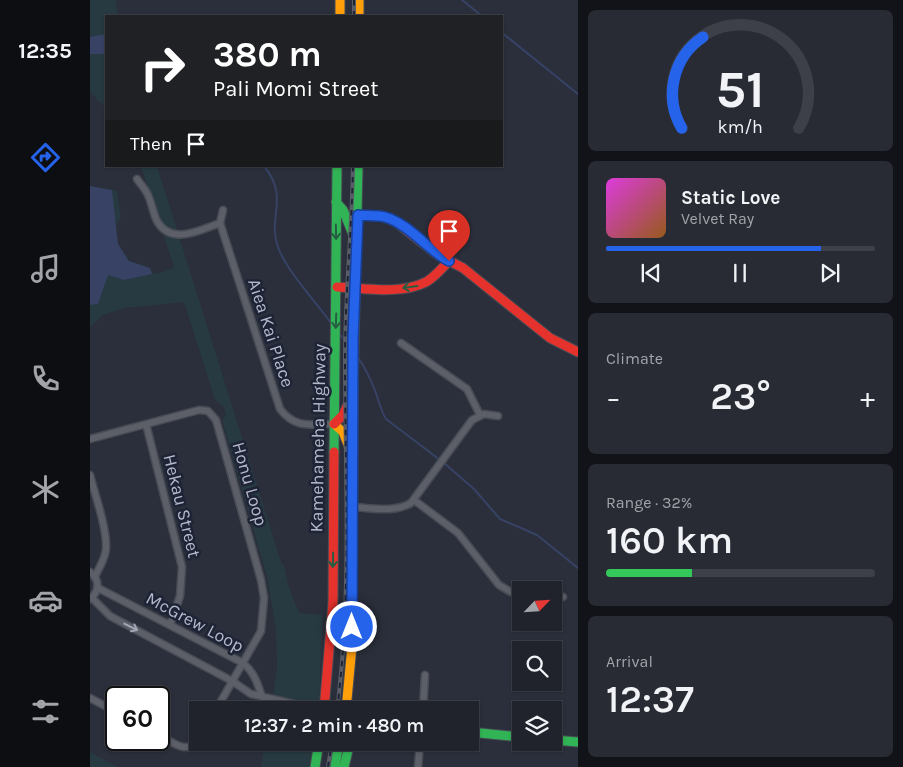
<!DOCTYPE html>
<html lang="en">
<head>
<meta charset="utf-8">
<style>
  :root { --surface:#20232c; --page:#282b34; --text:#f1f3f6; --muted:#a2a4a9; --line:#3d4048; --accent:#2563eb }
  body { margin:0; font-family:Karla,sans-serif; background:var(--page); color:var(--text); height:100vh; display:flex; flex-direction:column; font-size:19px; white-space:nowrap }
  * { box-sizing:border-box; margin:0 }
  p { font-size:16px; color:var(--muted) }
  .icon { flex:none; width:28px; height:28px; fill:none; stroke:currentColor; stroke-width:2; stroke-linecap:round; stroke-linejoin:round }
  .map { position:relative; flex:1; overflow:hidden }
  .drawer { display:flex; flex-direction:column; gap:10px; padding:10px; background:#121318; width:325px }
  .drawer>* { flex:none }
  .guide { position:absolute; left:15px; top:15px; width:398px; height:152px; border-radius:0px; box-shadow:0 1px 4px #0004,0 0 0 1px var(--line); background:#202124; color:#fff; overflow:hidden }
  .needle { width:32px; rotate:65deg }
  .tools { position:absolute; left:422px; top:581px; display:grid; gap:10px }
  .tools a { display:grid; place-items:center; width:50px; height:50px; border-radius:0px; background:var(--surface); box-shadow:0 1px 4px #0004,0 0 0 1px var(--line); font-size:25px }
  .speed { position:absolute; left:15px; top:686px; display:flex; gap:10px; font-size:25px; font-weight:700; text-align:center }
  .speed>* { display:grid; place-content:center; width:65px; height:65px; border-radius:50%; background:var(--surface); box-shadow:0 1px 4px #0004,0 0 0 1px var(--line); line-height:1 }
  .speed .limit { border:2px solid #111; border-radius:8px; background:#fff; color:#111 }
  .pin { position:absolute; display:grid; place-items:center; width:42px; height:42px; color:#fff; margin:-51px -21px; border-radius:50% 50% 50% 0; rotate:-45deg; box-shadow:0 0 5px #0007 }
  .pin .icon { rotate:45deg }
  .me { position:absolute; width:55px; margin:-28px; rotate:0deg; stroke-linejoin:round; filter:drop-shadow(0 0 4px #0008) }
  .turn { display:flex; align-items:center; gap:18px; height:105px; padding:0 25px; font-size:22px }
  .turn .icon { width:65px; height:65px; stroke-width:2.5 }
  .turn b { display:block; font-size:35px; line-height:42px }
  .then { display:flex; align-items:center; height:48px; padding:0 25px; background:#0003; gap:10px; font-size:19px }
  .big { font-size:38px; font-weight:600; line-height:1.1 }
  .drawer .card { flex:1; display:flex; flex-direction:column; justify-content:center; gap:8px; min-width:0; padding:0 18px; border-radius:8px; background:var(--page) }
  .drawer .dial { align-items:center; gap:0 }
  .dial svg { height:130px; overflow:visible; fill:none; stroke:var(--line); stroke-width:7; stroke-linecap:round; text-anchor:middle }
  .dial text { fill:var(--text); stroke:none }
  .song { display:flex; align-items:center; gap:15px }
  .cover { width:60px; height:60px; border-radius:8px; background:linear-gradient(135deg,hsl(300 70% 55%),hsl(30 70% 35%)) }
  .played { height:5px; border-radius:2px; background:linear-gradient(90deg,var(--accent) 80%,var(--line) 80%) }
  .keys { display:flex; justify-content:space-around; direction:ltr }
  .heat { display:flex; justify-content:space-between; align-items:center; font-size:28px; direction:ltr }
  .charge { height:8px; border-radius:4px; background:linear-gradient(90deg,#34c759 32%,var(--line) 0) }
  .trip { position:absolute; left:99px; top:701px; width:290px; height:50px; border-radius:0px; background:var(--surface); box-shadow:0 1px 4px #0004,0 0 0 1px var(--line); font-weight:600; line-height:50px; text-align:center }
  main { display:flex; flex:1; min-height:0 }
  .dock { display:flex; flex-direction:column; width:90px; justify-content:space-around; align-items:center; background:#0d0e12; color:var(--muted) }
  .dock .icon { width:35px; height:35px }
  .dock .current { color:var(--accent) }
  .dock b { font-size:22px; color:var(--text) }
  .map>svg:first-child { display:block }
</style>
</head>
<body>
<main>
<nav class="dock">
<b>12:35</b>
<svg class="icon current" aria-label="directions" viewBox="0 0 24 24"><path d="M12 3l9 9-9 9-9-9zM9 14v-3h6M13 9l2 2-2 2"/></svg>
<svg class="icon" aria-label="music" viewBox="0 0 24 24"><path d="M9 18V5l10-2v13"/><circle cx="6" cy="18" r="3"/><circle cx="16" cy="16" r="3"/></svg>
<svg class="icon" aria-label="phone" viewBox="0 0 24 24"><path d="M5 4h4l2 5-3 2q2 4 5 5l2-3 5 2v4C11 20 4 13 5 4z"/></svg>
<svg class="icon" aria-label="climate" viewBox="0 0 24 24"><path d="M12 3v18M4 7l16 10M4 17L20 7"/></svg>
<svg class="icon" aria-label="car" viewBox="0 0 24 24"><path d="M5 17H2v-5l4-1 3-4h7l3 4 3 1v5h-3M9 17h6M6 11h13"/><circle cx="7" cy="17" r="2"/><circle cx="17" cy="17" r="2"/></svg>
<svg class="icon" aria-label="filters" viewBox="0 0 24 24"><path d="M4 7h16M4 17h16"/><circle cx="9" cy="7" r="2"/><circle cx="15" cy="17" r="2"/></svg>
</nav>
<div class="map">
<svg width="488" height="767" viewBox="0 0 488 767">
  <rect width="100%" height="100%" fill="#2a2f3b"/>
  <path fill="#273941" d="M0 0H26L28 16H16V48L0 39Z
    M0 50 16 51V106L9 102 0 91Z
    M51 166H67L192 565H194L198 584 209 613 233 615 229 705 183 696 187 667 186 630 177 577 132 420 136 416 134 407 125 400 94 302 35 308 13 315 0 327V215L12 188 27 191 31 218 26 225 28 244 39 261 60 268 63 274 73 272 84 267Z
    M175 743H224L219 767H171Z
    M0 752 28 767H0Z"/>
  <path fill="#374265" d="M16 34V54H0V37Z
    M0 186 22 190 28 244 39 261 60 268 62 274 34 280 18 275 8 304 0 305Z"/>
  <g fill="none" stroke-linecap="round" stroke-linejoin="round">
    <path stroke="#374265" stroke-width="2" d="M372 0 392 16
      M411 32 488 94
      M174 166C200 198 177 217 188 247 196 270 226 302 241 323
      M250 334 259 347
      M267 356C275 367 281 380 286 393 289 402 291 411 296 419L350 460
      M354 463 384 489 410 519 447 535 488 568"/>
    <g stroke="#474b54" stroke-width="9">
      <path id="street" d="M47 179C51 185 56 190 58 195 62 204 63 213 67 221 81 246 110 230 130 223
        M133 210 130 223 190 409C205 429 221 424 244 424
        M311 343 377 389 390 415
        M56 424 92 567 90 596 80 625
        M0 439 109 410 118 411 126 420 171 580 174 598 171 631 126 710
        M0 475C5 495 17 528 16 548 16 558 9 567 5 577
        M324 500 368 533 409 585 421 592 431 593
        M263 507C282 508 304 513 321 503L382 420 394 414 408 416
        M0 572C10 580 10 591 0 599
        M8 588 153 663C164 672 168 684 172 697
        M464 596 473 597
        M2 598 20 616 142 681 161 694 230 710
        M0 698 26 712
        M333 710 335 675
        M69 735C82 742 95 754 108 742
        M328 767 330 742"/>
    </g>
    <g stroke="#474b54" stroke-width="11">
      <path id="fast" d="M246 202 253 210 265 239
        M263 397 268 166
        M244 452 247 166
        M380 732 431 737
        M464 740 488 742
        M225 767 229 742
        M245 767 249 742
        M254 767 260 742"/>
    </g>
    <g stroke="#474b54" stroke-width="11">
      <path id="slow" d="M250 0V16
        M269 0V16
        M244 424 253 432 260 449
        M256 710 262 646 263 397"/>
    </g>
    <g stroke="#474b54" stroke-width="11">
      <path id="jam" d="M267 215 292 216 306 222 348 255 373 268 460 338 488 352
        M247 287C275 288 310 295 336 282 345 277 352 268 359 261
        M244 424 253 415 261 398
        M234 710 243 602 244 452"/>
    </g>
    <use href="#street" stroke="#5c5e68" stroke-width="6"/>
    <use href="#fast" stroke="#30b455" stroke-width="9"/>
    <use href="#slow" stroke="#ff9f0a" stroke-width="9"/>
    <use href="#jam" stroke="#e5322d" stroke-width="9"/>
    <g stroke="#595d66" stroke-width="4">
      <path id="rail" d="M264 0V16
        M247 710C262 594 255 476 255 359 255 295 262 230 263 166
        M238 767 242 742"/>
    </g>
    <use href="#rail" stroke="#1e2436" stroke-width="2" stroke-dasharray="5.5" stroke-linecap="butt"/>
  </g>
  <defs><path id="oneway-shaft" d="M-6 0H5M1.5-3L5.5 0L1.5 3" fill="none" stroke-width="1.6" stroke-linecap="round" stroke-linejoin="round" transform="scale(1.25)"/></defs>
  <g stroke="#255e42">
    <use href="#oneway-shaft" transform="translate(246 232) rotate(89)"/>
    <use href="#oneway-shaft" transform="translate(320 287) rotate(172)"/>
    <use href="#oneway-shaft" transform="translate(246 321) rotate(92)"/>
    <use href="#oneway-shaft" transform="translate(243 560) rotate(91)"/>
  </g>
  <use stroke="#a3a8b7" href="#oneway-shaft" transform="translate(41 627) rotate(27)"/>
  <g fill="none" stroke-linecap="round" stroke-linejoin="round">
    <g stroke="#184099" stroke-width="12">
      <path id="route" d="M262 627 263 338 268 215C276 216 286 215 295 217 319 224 337 249 359 261"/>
    </g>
    <use href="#route" stroke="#2563eb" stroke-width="9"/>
  </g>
  <g text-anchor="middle" stroke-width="5" stroke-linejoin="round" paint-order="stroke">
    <g font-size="18" fill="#b5bacb" stroke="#1e2436">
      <text transform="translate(181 333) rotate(72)" y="6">Aiea Kai Place</text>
      <text transform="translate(228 438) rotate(-89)" y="6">Kamehameha Highway</text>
      <text transform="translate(160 484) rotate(74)" y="6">Honu Loop</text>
      <text transform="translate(92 506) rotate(76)" y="6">Hekau Street</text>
      <text transform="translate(105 622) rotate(28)" y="6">McGrew Loop</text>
    </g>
  </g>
</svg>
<div class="tools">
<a><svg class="needle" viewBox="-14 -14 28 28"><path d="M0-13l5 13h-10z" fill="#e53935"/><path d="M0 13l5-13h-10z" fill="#a2a4a9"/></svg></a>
<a><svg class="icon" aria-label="search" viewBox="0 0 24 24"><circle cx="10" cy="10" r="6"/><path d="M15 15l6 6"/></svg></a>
<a><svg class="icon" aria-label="layers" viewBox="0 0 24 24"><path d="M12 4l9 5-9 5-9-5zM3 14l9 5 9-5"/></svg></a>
</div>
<div class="speed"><div class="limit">60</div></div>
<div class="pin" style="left:359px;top:261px;background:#d93025"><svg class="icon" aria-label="arrive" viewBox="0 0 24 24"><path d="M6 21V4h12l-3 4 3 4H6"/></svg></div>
<svg class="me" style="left:262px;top:627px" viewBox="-20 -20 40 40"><circle r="17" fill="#2563eb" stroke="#fff" stroke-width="3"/><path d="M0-11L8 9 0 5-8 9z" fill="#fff"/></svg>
<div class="trip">12:37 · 2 min · 480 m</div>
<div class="guide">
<div class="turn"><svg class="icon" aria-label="right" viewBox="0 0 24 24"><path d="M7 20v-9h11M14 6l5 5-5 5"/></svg><div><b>380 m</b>Pali Momi Street</div></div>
<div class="then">Then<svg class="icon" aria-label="arrive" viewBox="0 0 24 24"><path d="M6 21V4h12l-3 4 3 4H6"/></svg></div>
</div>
</div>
<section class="drawer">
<div class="card dial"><svg viewBox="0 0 100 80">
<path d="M14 69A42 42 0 1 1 86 69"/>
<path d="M14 69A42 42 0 0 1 27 13" stroke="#2563eb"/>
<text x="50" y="56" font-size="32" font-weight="700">51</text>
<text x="50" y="72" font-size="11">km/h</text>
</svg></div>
<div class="card">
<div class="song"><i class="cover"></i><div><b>Static Love</b><p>Velvet Ray</p></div></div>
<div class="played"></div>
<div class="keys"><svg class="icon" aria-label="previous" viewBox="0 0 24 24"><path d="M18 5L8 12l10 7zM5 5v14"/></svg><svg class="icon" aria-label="pause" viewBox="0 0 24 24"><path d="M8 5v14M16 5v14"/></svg><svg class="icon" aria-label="next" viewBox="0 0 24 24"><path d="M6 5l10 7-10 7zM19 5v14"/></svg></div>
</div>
<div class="card"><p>Climate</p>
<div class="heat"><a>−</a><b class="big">23°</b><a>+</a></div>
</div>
<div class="card"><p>Range · 32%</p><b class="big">160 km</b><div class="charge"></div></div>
<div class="card"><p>Arrival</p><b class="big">12:37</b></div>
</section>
</main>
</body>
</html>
